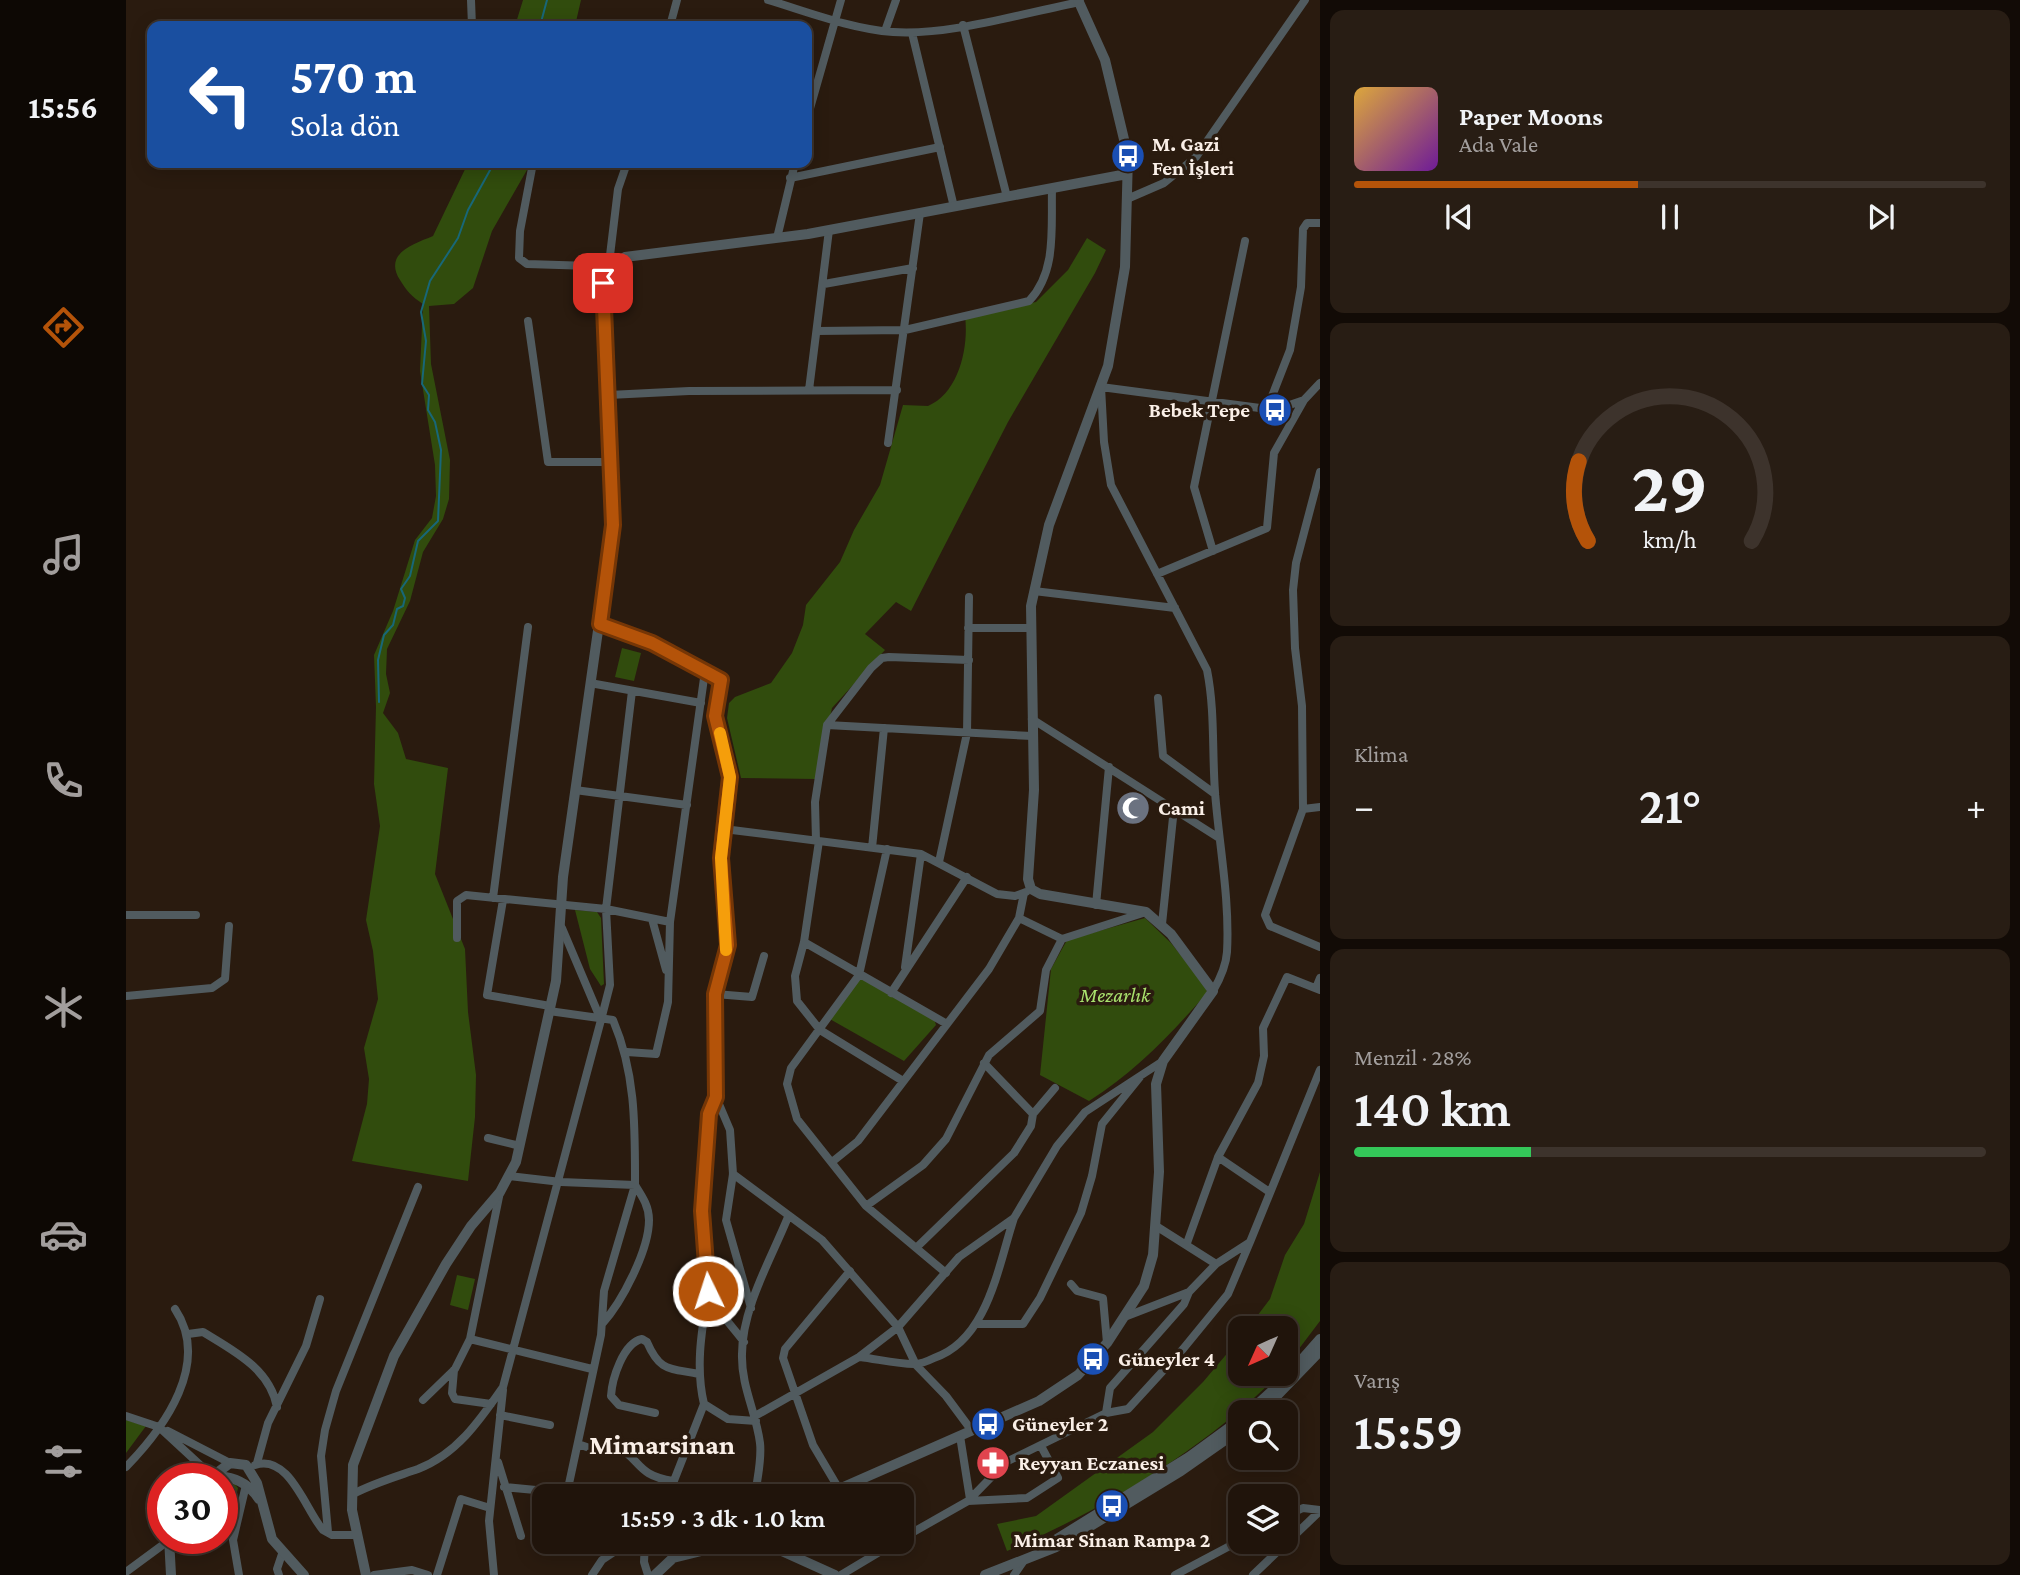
<!DOCTYPE html>
<html lang="tr">
<head>
<meta charset="utf-8">
<style>
  :root { --surface:#20140b; --page:#281d14; --text:#f1f3f6; --muted:#a29e9d; --line:#3d332c; --accent:#b45309 }
  body { margin:0; font-family:"Crimson Pro",serif; background:var(--page); color:var(--text); height:100vh; display:flex; flex-direction:column; font-size:26px; white-space:nowrap }
  * { box-sizing:border-box; margin:0 }
  p { font-size:23px; color:var(--muted) }
  .icon { flex:none; width:38px; height:38px; fill:none; stroke:currentColor; stroke-width:2; stroke-linecap:round; stroke-linejoin:round }
  .map { position:relative; flex:1; overflow:hidden }
  .side { display:flex; flex-direction:column; gap:10px; padding:10px; background:#120b06; width:700px }
  .side>* { flex:none }
  .hud { position:absolute; left:21px; top:21px; width:665px; height:147px; border-radius:14px; box-shadow:0 4px 18px #0003,0 0 0 2px var(--line); background:#1a4fa0; color:#fff; overflow:hidden }
  .needle { width:46px; rotate:225deg }
  .buttons { position:absolute; left:1102px; top:1316px; display:grid; gap:14px }
  .buttons a { display:grid; place-items:center; width:70px; height:70px; border-radius:14px; background:var(--surface); box-shadow:0 4px 18px #0003,0 0 0 2px var(--line); font-size:35px }
  .speed { position:absolute; left:21px; top:1463px; display:flex; gap:14px; font-size:35px; font-weight:700; text-align:center }
  .speed>* { display:grid; place-content:center; width:91px; height:91px; border-radius:50%; background:var(--surface); box-shadow:0 4px 18px #0003,0 0 0 2px var(--line); line-height:1 }
  .speed .limit { border:10px solid #d22; background:#fff; color:#111 }
  .pin { position:absolute; display:grid; place-items:center; width:60px; height:60px; color:#fff; margin:-30px; border-radius:14px; box-shadow:0 4px 10px #0006 }
  .me { position:absolute; width:77px; margin:-38px; rotate:356deg; stroke-linejoin:round; filter:drop-shadow(0 0 5px #0008) }
  .turn { display:flex; align-items:center; gap:24px; height:147px; padding:0 28px; font-size:32px }
  .turn .icon { width:91px; height:91px; stroke-width:2.5 }
  .turn b { display:block; font-size:49px; line-height:60px }
  .big { font-size:52px; font-weight:600; line-height:1.1 }
  .side .widget { flex:1; display:flex; flex-direction:column; justify-content:center; gap:10px; min-width:0; padding:0 24px; border-radius:14px; background:var(--page) }
  .side .dial { align-items:center; gap:0 }
  .dial svg { height:182px; overflow:visible; fill:none; stroke:var(--line); stroke-width:7; stroke-linecap:round; text-anchor:middle }
  .dial text { fill:var(--text); stroke:none }
  .song { display:flex; align-items:center; gap:21px }
  .cover { width:84px; height:84px; border-radius:10px; background:linear-gradient(135deg,hsl(40 70% 55%),hsl(280 70% 35%)) }
  .played { height:7px; border-radius:4px; background:linear-gradient(90deg,var(--accent) 45%,var(--line) 45%) }
  .keys { display:flex; justify-content:space-around; direction:ltr }
  .heat { display:flex; justify-content:space-between; align-items:center; font-size:38px; direction:ltr }
  .charge { height:10px; border-radius:5px; background:linear-gradient(90deg,#34c759 28%,var(--line) 0) }
  .trip { position:absolute; left:406px; top:1484px; width:382px; height:70px; border-radius:14px; background:var(--surface); box-shadow:0 4px 18px #0003,0 0 0 2px var(--line); font-weight:600; line-height:70px; text-align:center }
  main { display:flex; flex:1; min-height:0 }
  .tabs { display:flex; flex-direction:column; width:126px; justify-content:space-around; align-items:center; background:#0d0804; color:var(--muted) }
  .tabs .icon { width:49px; height:49px }
  .tabs .current { color:var(--accent) }
  .tabs b { font-size:32px; color:var(--text) }
  .map>svg:first-child { display:block }
</style>
</head>
<body>
<main>
<nav class="tabs">
<b>15:56</b>
<svg class="icon current" aria-label="directions" viewBox="0 0 24 24"><path d="M12 3l9 9-9 9-9-9zM9 14v-3h6M13 9l2 2-2 2"/></svg>
<svg class="icon" aria-label="music" viewBox="0 0 24 24"><path d="M9 18V5l10-2v13"/><circle cx="6" cy="18" r="3"/><circle cx="16" cy="16" r="3"/></svg>
<svg class="icon" aria-label="phone" viewBox="0 0 24 24"><path d="M5 4h4l2 5-3 2q2 4 5 5l2-3 5 2v4C11 20 4 13 5 4z"/></svg>
<svg class="icon" aria-label="climate" viewBox="0 0 24 24"><path d="M12 3v18M4 7l16 10M4 17L20 7"/></svg>
<svg class="icon" aria-label="car" viewBox="0 0 24 24"><path d="M5 17H2v-5l4-1 3-4h7l3 4 3 1v5h-3M9 17h6M6 11h13"/><circle cx="7" cy="17" r="2"/><circle cx="17" cy="17" r="2"/></svg>
<svg class="icon" aria-label="filters" viewBox="0 0 24 24"><path d="M4 7h16M4 17h16"/><circle cx="9" cy="7" r="2"/><circle cx="15" cy="17" r="2"/></svg>
</nav>
<div class="map">
<svg width="1194" height="1575" viewBox="0 0 1194 1575">
  <rect width="100%" height="100%" fill="#2a1b0f"/>
  <path fill="#314c0d" d="M397 0H455L449 26H389Z
    M342 163H405L366 231 347 288 328 304 303 306 305 364 324 460 323 499 317 519 297 552 284 601 261 649 260 674 264 693 257 713 272 733 280 759 322 768 309 874 339 949 342 1012 350 1075 349 1117 342 1181 226 1161 241 1104 243 1079 238 1048 252 999 247 951 240 920 254 826 248 784 250 707 248 655 267 611 289 540 306 518 310 496 309 465 294 371 297 304C286 297 280 290 274 280 257 253 288 244 307 236Z
    M961 238 980 250 969 273 882 422 785 611 770 602 739 634 759 650 706 708 690 779 615 778 601 718 603 703 609 697 645 683 666 653 677 625 680 605 714 562 728 530 754 485 777 405 802 406C833 393 843 347 839 316L910 302 942 270Z
    M496 648 515 653 508 681 489 677Z
    M449 910 471 912 475 918 478 984 475 986 464 969Z
    M1019 918 1045 943 1080 987 1081 993C1044 1035 1010 1071 963 1101L914 1075 925 969 941 940Z
    M734 977 807 1015 810 1025 778 1061 702 1018Z
    M1194 1172V1321L1160 1366V1328H1122L1144 1299 1159 1255 1178 1224Z
    M331 1275 349 1279 342 1310 324 1305Z
    M1115 1337V1374H1153C1080 1448 977 1510 881 1551L871 1524 910 1516 1027 1432 1077 1382Z
    M0 1420 20 1426 0 1453Z
    M102 1477 112 1488 101 1540 93 1547 54 1552 53 1538H96V1479Z"/>
  <g fill="none" stroke-linecap="round" stroke-linejoin="round">
    <path stroke="#186778" stroke-width="2" d="M414 26 421 0
      M253 702 252 660 258 635 267 625 271 609 277 606 279 598 275 589 284 576 292 541 312 521 315 450 309 422 302 410 303 395 296 384 300 341 295 312 304 281 332 238 342 210 368 163"/>
    <path stroke="#515b5f" stroke-width="8" d="M345 0 346 26
      M642 0C682 12 725 29 767 32 823 36 897 13 954 2
      M837 25 881 197
      M544 26 551 0
      M759 31 770 0
      M786 33 828 207
      M681 119 715 0
      M407 163 394 231 393 258 401 264 465 266 481 271
      M664 178 814 147
      M1001 199 1038 183 1070 157 1179 0
      M651 238 669 163
      M482 272 492 189 501 163
      M698 284 787 268
      M402 321 422 462H486
      M691 331 779 330 903 301C931 272 925 228 926 188
      M683 390 703 230
      M483 395 563 391 771 390
      M1141 409 1164 350 1175 287 1177 229 1181 223H1194
      M762 443 794 213
      M1194 472 1170 563 1167 590 1169 648 1176 706 1177 809 1139 915 1144 926 1194 947
      M1087 551 1068 487 1119 241
      M1031 574 1141 528 1148 453 1178 400
      M908 591 1049 608
      M474 624 526 643 595 680 589 716 604 777 595 858 602 945 589 994 590 1097 604 1130 607 1174 600 1220 625 1308
      M842 628H905
      M464 683 575 703
      M1032 698 1037 756 1089 794
      M906 719 1093 838
      M701 725 906 736
      M449 790 561 805
      M1177 809 1194 807
      M598 829 795 854 871 894 889 896 900 892
      M690 841 689 802 701 725 745 668 756 658 763 657 843 660
      M693 841 678 942 669 976 671 1001 694 1030 777 1081
      M746 848 758 728
      M761 849 733 975 665 1068 661 1084 671 1119 740 1206 820 1273
      M813 862 841 733 843 597
      M367 898 402 627
      M377 900 361 995 424 1006
      M970 905 983 767
      M0 915H70
      M893 918 936 939
      M526 919 540 970
      M1036 924 1048 808
      M331 938V901L340 895 480 909 544 922
      M678 942 821 1024
      M779 967 795 854
      M1190 988 1194 978
      M1087 991C1094 979 1100 967 1101 952 1104 899 1093 845 1089 792 1086 751 1089 710 1081 670L985 485 978 442 975 387 1149 410 1178 400 1194 383
      M765 993 841 877
      M589 994 626 997 638 956
      M0 996 86 988 99 979 103 926
      M475 1020 484 985 480 909 506 691
      M501 1052 530 1054 542 1002 544 922 579 671
      M858 1063 907 1114
      M590 1097C573 1137 573 1245 582 1288 586 1306 607 1327 618 1342
      M362 1138 394 1146
      M1092 1157 1142 1191
      M706 1162 732 1141 863 969 893 918 898 893
      M607 1174 696 1240 772 1327 790 1365 820 1396 846 1431
      M383 1176 435 1182 509 1185C509 1127 510 1074 487 1020L423 1011
      M740 1206 797 1165 820 1139 863 1055 914 1011 920 970 936 939 1020 912
      M1030 1226 1090 1264 1124 1242 1194 1070
      M1061 1243 1092 1157 1132 1083 1138 1056 1137 1028 1161 977 1194 990
      M790 1248 888 1153 905 1126 907 1114 929 1088
      M945 1284 951 1291 977 1298 981 1343
      M582 1291C576 1329 569 1366 578 1404L602 1419 630 1421
      M1001 1316 1063 1292 1090 1264
      M476 1324C496 1302 523 1250 523 1220 523 1206 516 1196 509 1185
      M852 1324H897L914 1298 955 1213 966 1176 976 1124 1014 1077
      M62 1334 77 1332C108 1351 144 1369 151 1407
      M344 1339 466 1369
      M734 1357C751 1359 770 1364 788 1364 794 1364 802 1361 808 1358 862 1340 872 1266 888 1218
      M328 1370 326 1393 329 1399 365 1404
      M297 1400 329 1369 344 1339 374 1192
      M529 1413 493 1405 485 1396C486 1379 497 1343 516 1339L521 1342C534 1372 543 1368 573 1374
      M980 1413 1002 1409 1057 1349 1102 1294 1124 1242
      M374 1415 424 1425
      M0 1416 33 1427 86 1476
      M629 1416 733 1357 772 1327 833 1257 888 1218 931 1146 959 1112 1037 1061
      M42 1431 104 1463
      M834 1436 844 1499
      M452 1444 475 1452 490 1445C516 1461 510 1475 547 1481
      M372 1462 395 1536
      M131 1463 142 1423 180 1346 194 1299
      M129 1465C163 1453 180 1511 197 1530L206 1535H231
      M0 1467C39 1427 85 1363 49 1309
      M728 1483 734 1496
      M378 1487 441 1493 475 1335 478 1291 509 1185
      M713 1489 687 1445 657 1358 659 1349 724 1271
      M227 1494C248 1483 269 1477 292 1469 331 1454 354 1420 377 1387L475 1020 436 928
      M542 1496 578 1404
      M629 1496C631 1479 636 1460 634 1443 630 1412 615 1386 616 1354 616 1308 645 1259 662 1217
      M842 1501 880 1462 980 1413 984 1388 1058 1304 1063 1292
      M1160 1516 1177 1508 1194 1510
      M202 1532 195 1456 199 1430 210 1391 292 1187
      M775 1539 842 1501 901 1498 932 1478 915 1446
      M519 1542 518 1562 522 1575
      M0 1572 42 1541
      M113 1575 107 1540 120 1485
      M153 1575 151 1569 156 1554
      M248 1575 286 1570 302 1575
      M311 1575 335 1499 364 1508
      M368 1575 363 1521 377 1390
      M466 1575 476 1560 503 1542
      M715 1575 770 1542
      M888 1575 899 1559
      M1049 1575 1115 1540
      M1127 1575 1194 1511"/>
    <path stroke="#515b5f" stroke-width="10" d="M1123 1412 1157 1381 1194 1339
      M1135 1412 1194 1351
      M87 1476C107 1476 122 1482 133 1499
      M83 1479 104 1463 120 1465 131 1483 146 1539 178 1575
      M697 1496 913 1401 952 1375 981 1343 1018 1286 1027 1255 1033 1172 1030 1084 1037 1061 1087 991 1045 934 1020 912 914 894 905 889 902 879 908 790 905 606 923 525 982 366 999 267 1002 156 979 60 952 0
      M43 1538 45 1575
      M636 1542 709 1575
      M926 1542 1063 1457 1115 1419
      M547 1558 612 1542
      M240 1575 226 1510 227 1465 268 1356 320 1264 345 1226 374 1192 390 1162 430 981 437 877 487 525 477 306C477 283 478 269 499 257L682 234 1001 174
      M529 1575 547 1558 575 1542
      M859 1575 930 1547 1055 1471 1115 1429"/>
  </g>
  <g fill="none" stroke-linecap="round" stroke-linejoin="round">
    <g stroke="#753606" stroke-width="18">
      <path id="route" d="M477 283 487 525 474 624 526 643 595 680 589 716 604 777 595 858 602 945 589 994 590 1097 583 1114 576 1211 582 1291"/>
    </g>
    <use href="#route" stroke="#b45309" stroke-width="12"/>
    <path stroke="#f59e0b" stroke-width="12" d="M594 733 604 777 595 858 600 950"/>
  </g>
  <defs>
    <g id="bus-disc" transform="scale(1.75)"><circle r="9.5" fill="#1a4fb4" stroke="#2a1b0f"/><path d="M-5-6H5V4H4V6H2V4H-2V6H-4V4H-5ZM-3.5-4V0h7V-4ZM-3.5 1.2v1.5H-2V1.2ZM2 1.2v1.5H3.5V1.2Z" fill="#fff"/></g>
    <g id="mosque-disc" transform="scale(1.75)"><circle r="9.5" fill="#6b7280" stroke="#2a1b0f"/><path d="M3.5-4.9A6 6 0 1 0 3.5 4.9A5 5 0 1 1 3.5-4.9Z" fill="#fff"/></g>
    <g id="pharmacy-disc" transform="scale(1.75)"><circle r="9.5" fill="#e0444e" stroke="#2a1b0f"/><path d="M-2-6h4v4h4v4h-4v4h-4v-4h-4v-4h4Z" fill="#fff"/></g>
  </defs>
  <g fill-rule="evenodd">
    <use href="#bus-disc" x="1002" y="156"/>
    <use href="#bus-disc" x="1149" y="410"/>
    <use href="#mosque-disc" x="1007" y="808"/>
    <use href="#bus-disc" x="967" y="1359"/>
    <use href="#bus-disc" x="862" y="1424"/>
    <use href="#pharmacy-disc" x="867" y="1463"/>
    <use href="#bus-disc" x="986" y="1506"/>
  </g>
  <g text-anchor="middle" stroke-width="7" stroke-linejoin="round" paint-order="stroke">
    <g font-size="21" font-weight="bold" fill="#faefe7" stroke="#2a1b0f" text-anchor="start">
      <text x="1026" y="151">M. Gazi<tspan x="1026" dy="24">Fen İşleri</tspan></text>
      <text x="1124" y="417" text-anchor="end">Bebek Tepe</text>
      <text x="1032" y="815">Cami</text>
      <text x="992" y="1366">Güneyler 4</text>
      <text x="886" y="1431">Güneyler 2</text>
      <text x="892" y="1470">Reyyan Eczanesi</text>
      <text x="986" y="1547" text-anchor="middle">Mimar Sinan Rampa 2</text>
    </g>
    <g font-size="21" font-style="italic" fill="#aae36e" stroke="#2a1b0f">
      <text x="989" y="1002">Mezarlık</text>
    </g>
    <g font-size="28" font-weight="bold" fill="#faefe7" stroke="#2a1b0f">
      <text x="536" y="1454">Mimarsinan</text>
    </g>
  </g>
</svg>
<div class="buttons">
<a><svg class="needle" viewBox="-14 -14 28 28"><path d="M0-13l5 13h-10z" fill="#e53935"/><path d="M0 13l5-13h-10z" fill="#a29e9d"/></svg></a>
<a><svg class="icon" aria-label="search" viewBox="0 0 24 24"><circle cx="10" cy="10" r="6"/><path d="M15 15l6 6"/></svg></a>
<a><svg class="icon" aria-label="layers" viewBox="0 0 24 24"><path d="M12 4l9 5-9 5-9-5zM3 14l9 5 9-5"/></svg></a>
</div>
<div class="speed"><div class="limit">30</div></div>
<div class="pin" style="left:477px;top:283px;background:#d93025"><svg class="icon" aria-label="arrive" viewBox="0 0 24 24"><path d="M6 21V4h12l-3 4 3 4H6"/></svg></div>
<svg class="me" style="left:582px;top:1291px" viewBox="-20 -20 40 40"><circle r="17" fill="#b45309" stroke="#fff" stroke-width="3"/><path d="M0-11L8 9 0 5-8 9z" fill="#fff"/></svg>
<div class="trip">15:59 · 3 dk · 1.0 km</div>
<div class="hud">
<div class="turn"><svg class="icon" aria-label="left" viewBox="0 0 24 24"><path d="M17 20v-9H6M10 6l-5 5 5 5"/></svg><div><b>570 m</b>Sola dön</div></div>
</div>
</div>
<section class="side">
<div class="widget">
<div class="song"><i class="cover"></i><div><b>Paper Moons</b><p>Ada Vale</p></div></div>
<div class="played"></div>
<div class="keys"><svg class="icon" aria-label="previous" viewBox="0 0 24 24"><path d="M18 5L8 12l10 7zM5 5v14"/></svg><svg class="icon" aria-label="pause" viewBox="0 0 24 24"><path d="M8 5v14M16 5v14"/></svg><svg class="icon" aria-label="next" viewBox="0 0 24 24"><path d="M6 5l10 7-10 7zM19 5v14"/></svg></div>
</div>
<div class="widget dial"><svg viewBox="0 0 100 80">
<path d="M14 69A42 42 0 1 1 86 69"/>
<path d="M14 69A42 42 0 0 1 10 34" stroke="#b45309"/>
<text x="50" y="56" font-size="32" font-weight="700">29</text>
<text x="50" y="72" font-size="11">km/h</text>
</svg></div>
<div class="widget"><p>Klima</p>
<div class="heat"><a>−</a><b class="big">21°</b><a>+</a></div>
</div>
<div class="widget"><p>Menzil · 28%</p><b class="big">140 km</b><div class="charge"></div></div>
<div class="widget"><p>Varış</p><b class="big">15:59</b></div>
</section>
</main>
</body>
</html>
